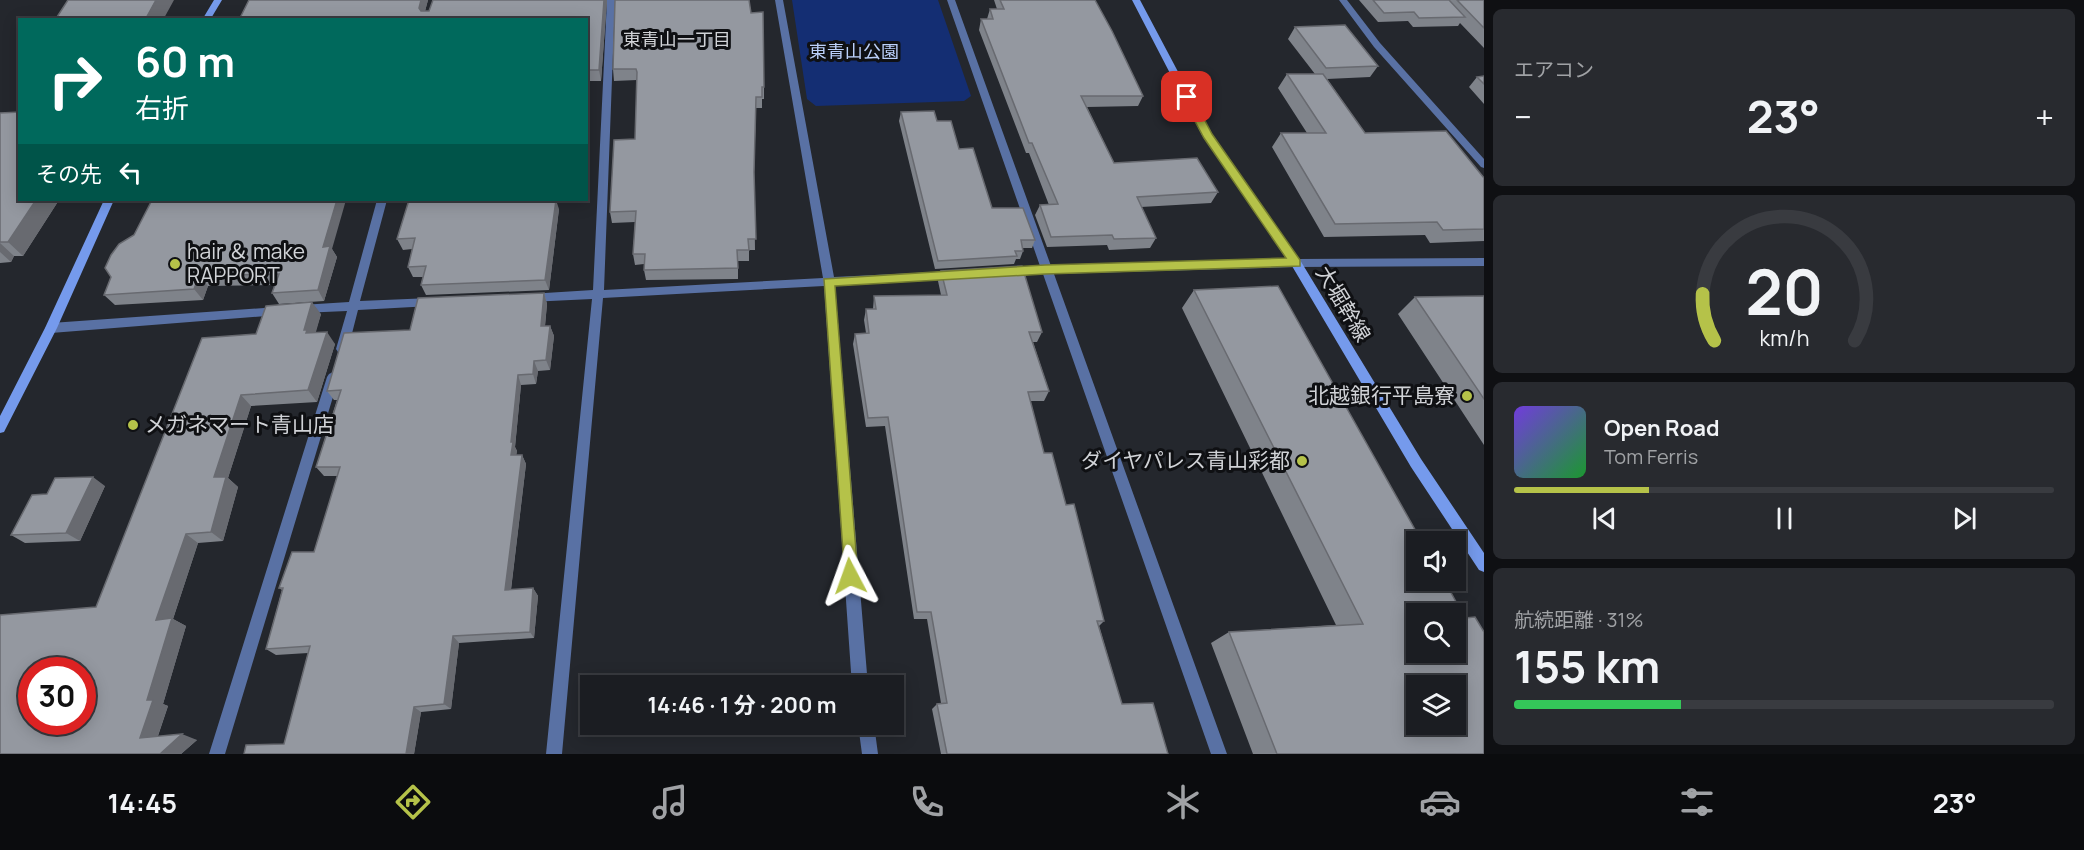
<!DOCTYPE html>
<html lang="ja">
<head>
<meta charset="utf-8">
<style>
  :root { --surface:#1b1d22; --page:#282a2f; --text:#f1f3f6; --muted:#a0a2a5; --line:#393b40; --accent:#b5c249 }
  body { margin:0; font-family:Manrope,"Noto Sans JP",sans-serif; background:var(--page); color:var(--text); height:100vh; display:flex; flex-direction:column; font-size:22px; white-space:nowrap }
  * { box-sizing:border-box; margin:0 }
  p { font-size:20px; color:var(--muted) }
  .icon { flex:none; width:33px; height:33px; fill:none; stroke:currentColor; stroke-width:2; stroke-linecap:round; stroke-linejoin:round }
  .map { position:relative; flex:1; overflow:hidden }
  .details { display:flex; flex-direction:column; gap:9px; padding:9px; background:#0f1013; width:600px }
  .details>* { flex:none }
  .top-card { position:absolute; left:18px; top:18px; width:570px; height:183px; border-radius:0px; box-shadow:0 3px 15px #0003,0 0 0 2px var(--line); background:#00695c; color:#fff; overflow:hidden }
  .controls { position:absolute; left:1406px; top:531px; display:grid; gap:12px }
  .controls a { display:grid; place-items:center; width:60px; height:60px; border-radius:0px; background:var(--surface); box-shadow:0 3px 15px #0003,0 0 0 2px var(--line); font-size:30px }
  .speed { position:absolute; left:18px; top:657px; display:flex; gap:12px; font-size:30px; font-weight:700; text-align:center }
  .speed>* { display:grid; place-content:center; width:78px; height:78px; border-radius:50%; background:var(--surface); box-shadow:0 3px 15px #0003,0 0 0 2px var(--line); line-height:1 }
  .speed .limit { border:9px solid #d22; background:#fff; color:#111 }
  .pin { position:absolute; display:grid; place-items:center; width:51px; height:51px; color:#fff; margin:-26px; border-radius:12px; box-shadow:0 3px 9px #0006 }
  .me { position:absolute; width:66px; margin:-33px; rotate:356deg; stroke-linejoin:round; filter:drop-shadow(0 0 4px #0008) }
  .turn { display:flex; align-items:center; gap:21px; height:126px; padding:0 18px; font-size:27px }
  .turn .icon { width:78px; height:78px; stroke-width:2.5 }
  .turn b { display:block; font-size:42px; line-height:51px }
  .then { display:flex; align-items:center; height:57px; padding:0 18px; background:#0003; gap:12px; font-size:22px }
  .big { font-size:45px; font-weight:700; line-height:1.1 }
  .details .widget { flex:1; display:flex; flex-direction:column; justify-content:center; gap:9px; min-width:0; padding:0 21px; border-radius:9px; background:var(--page) }
  .details .dial { align-items:center; gap:0 }
  .dial svg { height:156px; overflow:visible; fill:none; stroke:var(--line); stroke-width:7; stroke-linecap:round; text-anchor:middle }
  .dial text { fill:var(--text); stroke:none }
  .song { display:flex; align-items:center; gap:18px }
  .cover { width:72px; height:72px; border-radius:9px; background:linear-gradient(135deg,hsl(260 70% 55%),hsl(130 70% 35%)) }
  .played { height:6px; border-radius:3px; background:linear-gradient(90deg,var(--accent) 25%,var(--line) 25%) }
  .keys { display:flex; justify-content:space-around; direction:ltr }
  .heat { display:flex; justify-content:space-between; align-items:center; font-size:33px; direction:ltr }
  .charge { height:9px; border-radius:4px; background:linear-gradient(90deg,#34c759 31%,var(--line) 0) }
  .trip { position:absolute; left:580px; top:675px; width:324px; height:60px; border-radius:0px; background:var(--surface); box-shadow:0 3px 15px #0003,0 0 0 2px var(--line); font-weight:700; line-height:60px; text-align:center }
  .tabs { display:flex; height:96px; justify-content:space-around; align-items:center; background:#0b0c0e; color:var(--muted) }
  .tabs .icon { width:42px; height:42px }
  .tabs .current { color:var(--accent) }
  .tabs b { font-size:27px; color:var(--text) }
  main { display:flex; flex:1; min-height:0 }
  .map>svg:first-child { display:block }
</style>
</head>
<body>
<main>
<div class="map">
<svg width="1484" height="754" viewBox="0 0 1484 754">
  <rect width="100%" height="100%" fill="#24272d"/>
  <path fill="#142e73" d="M792 0H938L971 96 964 101 816 106 807 99Z"/>
  <g fill="none" stroke-linecap="round" stroke-linejoin="round">
    <path fill="#5971a4" fill-rule="evenodd" d="M607 0H615L604 290 823 278 775 0H783L834 277 955 271 960 275 955 279 835 286 868 686H852L824 286 603 298 562 754H546L592 299 529 302 523 298 529 294 593 290Z
      M947 0H955L1051 266 1296 259 1484 258V266L1296 267 1054 274 1227 754H1211L1043 274 1008 275 1003 271 1008 267 1040 266Z
      M1339 0H1347L1380 43 1484 159V168L1481 167 1374 47Z
      M377 200H387L360 301 431 298 437 302 431 306 358 310 348 349 346 352H338L336 349 347 311 301 313 295 309 301 305 349 302Z
      M278 307 284 311 278 315 51 333 45 328 51 323Z
      M333 372 337 374 339 377 225 754H209L327 377 329 374Z
      M858 724H874L878 754H862Z"/>
    <path fill="#759aec" fill-rule="evenodd" d="M214 0H222L210 20H202Z
      M1132 0H1140L1211 134 1300 260 1421 459 1484 553V572L1479 570 1411 467 1292 266 1202 135Z
      M104 200H114L57 328 4 432 0 433V416L45 328Z"/>
  </g>
  <path fill="#7f838a" d="M249 0H428L425 11H429L433 0H607L601 81H586V20H239Z
    M615 0 764 87V99H762V108H756L754 175 755 250H749V261H738V279L646 280 644 270V264L635 265 633 254 635 222 612 223 610 212 635 139 637 80 614 81 613 69Z
    M994 0H1095L1143 96 1138 106 1087 107 1114 163 1218 192 1211 203 1141 207 1156 238 1150 248 1109 250 1107 245 1047 247 1035 215 1040 205H1049L1029 153H1026L979 30 981 19H987L990 9H997Z
    M1359 0H1484V48L1460 23 1458 26 1413 27 1408 21 1378 22Z
    M1295 27 1378 66 1370 77 1327 79 1365 133 1484 178V241L1430 243 1425 235 1324 237 1272 147 1281 133H1307L1278 88 1287 74H1315L1288 39Z
    M1484 76V104L1469 87 1477 77Z
    M901 112 937 121 959 149 992 208 1035 240 1032 248H1023V251L1020 259H1016L1014 264 935 269 899 121Z
    M0 113 20 200H59L23 256H14L11 262 0 263Z
    M559 209 549 290 426 295 421 285 423 277H413L408 267 412 249 403 250 397 239Z
    M332 249 337 257 324 301 279 304 272 293 275 285 208 286 203 300 115 305 104 295 111 277Z
    M941 271 1042 332 1037 342H1033L1049 391 1044 401H1030L1044 453 1066 505 1104 621 1099 626 1122 704 1168 754H941L932 709 937 704 941 703 927 619H914L885 426 866 427 853 344 855 334 866 333 864 320 866 309H873L874 296 941 295 938 281Z
    M1194 290 1484 754H1253L1211 643 1229 632 1336 625 1182 308Z
    M544 293 547 304 545 326H550L554 336 550 370 538 371 536 384 521 385 515 447 517 451 516 455H522L526 464 511 590 533 588 538 596 534 638 459 643 451 709 421 712 414 754H244L284 744 308 653 276 655 266 649 282 590 279 588 314 552 338 476H324L316 467 337 400H334L327 391 410 330Z
    M1484 296V445L1398 314 1415 297Z
    M321 314 315 333 335 344 317 402 251 406 228 478 238 487 223 541 198 543 173 619 186 626 163 704 168 706 158 736 197 740 181 754H0L96 607 256 334Z
    M105 486 80 541 25 543 11 535 47 494Z"/>
  <path fill="#686a70" d="M156 0H174L163 20H145Z
    M421 0H428L423 19 419 8Z
    M604 0H607L601 81 599 70Z
    M36 200H59L23 256 8 242Z
    M337 200H346L332 249 337 257 324 301 318 290 323 247Z
    M556 200 559 209 549 290 545 280Z
    M0 243 14 256 11 262 0 252Z
    M199 276 208 286 203 300 194 289Z
    M544 293 547 304 544 336 541 326Z
    M312 302 321 314 314 339 304 330Z
    M550 326 554 336 550 370 546 360Z
    M327 332 335 344 317 402 308 390Z
    M534 361 538 371 536 384 533 374Z
    M518 375 521 385 515 447 517 451 515 464 511 455V442Z
    M241 395 251 406 228 478 238 487 223 541 211 532 214 477Z
    M522 455 526 464 510 597 505 590Z
    M93 477 105 486 80 541 66 533Z
    M186 534 198 543 173 619 186 626 163 704 168 706 155 744 140 738 147 700 156 620Z
    M533 588 538 596 534 638 530 632Z
    M453 636 459 643 451 709 444 704Z
    M414 707 421 712 414 754H406Z
    M182 734 197 740 181 754H160Z"/>
  <path fill="#9498a0" stroke="#686a70" stroke-width="1.5" fill-rule="evenodd" d="M68 0H156L145 20H55Z
    M249 0H421L419 8 421 11H429L433 0H604L599 70H586V20H239Z
    M615 0H749L751 13 763 12 764 87H762V97H756L754 172 756 239H748L749 250H737L738 268 644 270 645 254H633L636 211 610 212 614 140 635 139 637 72 636 69H613Z
    M1000 0H1095L1112 31 1143 96H1081L1114 163 1197 158 1218 192 1137 197 1156 238 1114 239 1112 235 1051 237 1040 205 1058 204 1032 143H1029L981 19H993L990 9H1004Z
    M1373 0H1449L1465 17 1419 18 1414 12 1384 13Z
    M1457 0H1484V28Z
    M1345 25 1378 66 1326 68 1295 27Z
    M1287 74H1323L1365 133 1446 131 1484 178V229L1443 230 1437 222 1335 224 1281 133H1326Z
    M1484 76V84L1477 77Z
    M934 111 937 121H951L959 149 973 148 992 208H1023L1035 240H1021L1023 251H1015L1017 256 938 261 901 112Z
    M20 112V200H36L8 242H0V113Z
    M152 200H337L323 247 330 246 318 290 272 293 279 274 199 276 194 289 104 295 111 277 105 268 111 255 119 244 134 235Z
    M409 200H556L545 280 421 285 426 266 408 267 415 238 397 239Z
    M1022 266 1042 332H1029L1049 391 1028 392 1044 453H1052L1066 505 1074 504 1104 621H1097L1122 704 1153 703 1168 754H947L937 704 947 703 931 612H917L888 417 868 418 855 334 869 333 866 309H876L874 296 947 295 941 271Z
    M1278 286 1422 542H1416V580H1444L1465 618 1475 617 1484 632V754H1277L1229 632 1363 624 1194 290ZM1416 614H1455V652H1416ZM1416 686H1455V724H1416Z
    M544 293 541 326H550L546 360 534 361 533 374 518 375 511 442H513L511 455H522L505 590 533 588 530 632 453 636 444 704 414 707 406 754H244L246 745 284 744 310 646 266 649 283 588H279L292 552H314L340 467H316L341 390 327 391 344 333 410 330 418 298Z
    M1484 296V399L1415 297Z
    M312 302 304 330H307L306 333 327 332 308 390 241 395 214 477H226L211 532 186 534 156 620 172 618 147 700H153L140 738 182 734 160 754H0V615L96 607 202 338 256 334 266 306ZM32 670H82V722H32Z
    M93 477 66 533 11 535 32 495 47 494 55 478Z"/>
  <path fill="#b5c249" stroke="#767e2f" stroke-width="1.5" d="M1183 94H1191L1212 134 1300 260V266L1045 274 835 286 858 576 856 581 850 583 845 581 824 279 1045 265 1286 258 1204 138 1182 97Z"/>
  <g fill="#b5c249" stroke="#0f1013" stroke-width="2">
    <circle cx="175" cy="264" r="6"/>
    <circle cx="1467" cy="396" r="6"/>
    <circle cx="133" cy="425" r="6"/>
    <circle cx="1302" cy="461" r="6"/>
  </g>
  <g text-anchor="middle" stroke-width="6" stroke-linejoin="round" paint-order="stroke">
    <g font-size="18" fill="#d1d3d7" stroke="#0f1013">
      <text x="677" y="46">東青山一丁目</text>
    </g>
    <g font-size="18" fill="#bbd0fa" stroke="#0f1013">
      <text x="854" y="58">東青山公園</text>
    </g>
    <g font-size="21" fill="#d1d3d7" stroke="#0f1013" text-anchor="start">
      <text x="187" y="259">hair ＆ make<tspan x="187" dy="24">RAPPORT</tspan></text>
      <text x="1455" y="403" text-anchor="end">北越銀行平島寮</text>
      <text x="145" y="432">メガネマート青山店</text>
      <text x="1290" y="468" text-anchor="end">ダイヤパレス青山彩都</text>
    </g>
    <g font-size="21" fill="#d1d3d7" stroke="#0f1013">
      <text transform="translate(1343 304) rotate(59)" y="7">大堀幹線</text>
    </g>
  </g>
</svg>
<div class="controls">
<a><svg class="icon" aria-label="sound" viewBox="0 0 24 24"><path d="M4 9h4l5-4v14l-5-4H4zM17 9q2 3 0 6"/></svg></a>
<a><svg class="icon" aria-label="search" viewBox="0 0 24 24"><circle cx="10" cy="10" r="6"/><path d="M15 15l6 6"/></svg></a>
<a><svg class="icon" aria-label="layers" viewBox="0 0 24 24"><path d="M12 4l9 5-9 5-9-5zM3 14l9 5 9-5"/></svg></a>
</div>
<div class="speed"><div class="limit">30</div></div>
<div class="pin" style="left:1187px;top:97px;background:#d93025"><svg class="icon" aria-label="arrive" viewBox="0 0 24 24"><path d="M6 21V4h12l-3 4 3 4H6"/></svg></div>
<svg class="me" style="left:850px;top:576px" viewBox="-20 -20 40 40"><path d="M0-17L14 15 0 8-14 15z" fill="#b5c249" stroke="#fff" stroke-width="4"/></svg>
<div class="trip">14:46 · 1 分 · 200 m</div>
<div class="top-card">
<div class="turn"><svg class="icon" aria-label="right" viewBox="0 0 24 24"><path d="M7 20v-9h11M14 6l5 5-5 5"/></svg><div><b>60 m</b>右折</div></div>
<div class="then">その先<svg class="icon" aria-label="left" viewBox="0 0 24 24"><path d="M17 20v-9H6M10 6l-5 5 5 5"/></svg></div>
</div>
</div>
<section class="details">
<div class="widget"><p>エアコン</p>
<div class="heat"><a>−</a><b class="big">23°</b><a>+</a></div>
</div>
<div class="widget dial"><svg viewBox="0 0 100 80">
<path d="M14 69A42 42 0 1 1 86 69"/>
<path d="M14 69A42 42 0 0 1 8 45" stroke="#b5c249"/>
<text x="50" y="56" font-size="32" font-weight="700">20</text>
<text x="50" y="72" font-size="11">km/h</text>
</svg></div>
<div class="widget">
<div class="song"><i class="cover"></i><div><b>Open Road</b><p>Tom Ferris</p></div></div>
<div class="played"></div>
<div class="keys"><svg class="icon" aria-label="previous" viewBox="0 0 24 24"><path d="M18 5L8 12l10 7zM5 5v14"/></svg><svg class="icon" aria-label="pause" viewBox="0 0 24 24"><path d="M8 5v14M16 5v14"/></svg><svg class="icon" aria-label="next" viewBox="0 0 24 24"><path d="M6 5l10 7-10 7zM19 5v14"/></svg></div>
</div>
<div class="widget"><p>航続距離 · 31%</p><b class="big">155 km</b><div class="charge"></div></div>
</section>
</main>
<nav class="tabs">
<b>14:45</b>
<svg class="icon current" aria-label="directions" viewBox="0 0 24 24"><path d="M12 3l9 9-9 9-9-9zM9 14v-3h6M13 9l2 2-2 2"/></svg>
<svg class="icon" aria-label="music" viewBox="0 0 24 24"><path d="M9 18V5l10-2v13"/><circle cx="6" cy="18" r="3"/><circle cx="16" cy="16" r="3"/></svg>
<svg class="icon" aria-label="phone" viewBox="0 0 24 24"><path d="M5 4h4l2 5-3 2q2 4 5 5l2-3 5 2v4C11 20 4 13 5 4z"/></svg>
<svg class="icon" aria-label="climate" viewBox="0 0 24 24"><path d="M12 3v18M4 7l16 10M4 17L20 7"/></svg>
<svg class="icon" aria-label="car" viewBox="0 0 24 24"><path d="M5 17H2v-5l4-1 3-4h7l3 4 3 1v5h-3M9 17h6M6 11h13"/><circle cx="7" cy="17" r="2"/><circle cx="17" cy="17" r="2"/></svg>
<svg class="icon" aria-label="filters" viewBox="0 0 24 24"><path d="M4 7h16M4 17h16"/><circle cx="9" cy="7" r="2"/><circle cx="15" cy="17" r="2"/></svg>
<b>23°</b>
</nav>
</body>
</html>
